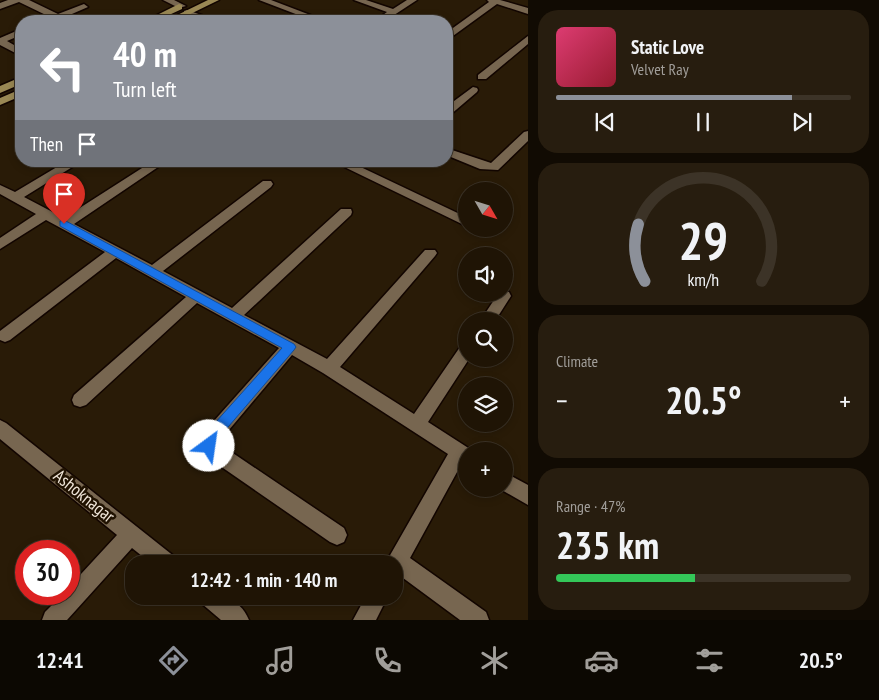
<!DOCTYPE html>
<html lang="en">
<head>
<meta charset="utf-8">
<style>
  :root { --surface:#1f1405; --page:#271d0f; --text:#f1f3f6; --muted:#a19e9a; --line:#3c3327; --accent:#8c9099 }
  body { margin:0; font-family:"PT Sans Narrow",sans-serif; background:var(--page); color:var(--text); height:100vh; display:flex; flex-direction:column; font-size:19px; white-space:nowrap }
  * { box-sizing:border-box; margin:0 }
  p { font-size:16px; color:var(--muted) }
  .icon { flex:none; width:28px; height:28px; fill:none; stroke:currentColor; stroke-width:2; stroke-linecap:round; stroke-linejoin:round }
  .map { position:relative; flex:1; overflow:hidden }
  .sheet { display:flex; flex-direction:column; gap:10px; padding:10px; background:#110b03; width:351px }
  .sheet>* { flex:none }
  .hud { position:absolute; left:15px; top:15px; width:438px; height:152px; border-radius:20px; box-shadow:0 2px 8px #0003,0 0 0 1px var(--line); background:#8c9099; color:#fff; overflow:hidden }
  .needle { width:32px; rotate:129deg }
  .buttons { position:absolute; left:458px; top:182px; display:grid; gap:10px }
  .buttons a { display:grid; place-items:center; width:55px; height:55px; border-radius:50%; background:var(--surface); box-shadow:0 2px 8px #0003,0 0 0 1px var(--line); font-size:25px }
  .speed { position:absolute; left:15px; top:540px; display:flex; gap:10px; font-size:25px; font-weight:700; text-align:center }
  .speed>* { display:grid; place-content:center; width:65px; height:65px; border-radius:50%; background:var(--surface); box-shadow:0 2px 8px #0003,0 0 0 1px var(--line); line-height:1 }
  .speed .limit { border:8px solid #d22; background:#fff; color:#111 }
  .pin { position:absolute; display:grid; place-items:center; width:42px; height:42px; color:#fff; margin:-51px -21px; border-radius:50% 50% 50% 0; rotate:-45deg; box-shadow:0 0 5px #0007 }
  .pin .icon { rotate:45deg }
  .me { position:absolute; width:55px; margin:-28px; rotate:31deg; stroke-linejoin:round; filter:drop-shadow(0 0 4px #0008) }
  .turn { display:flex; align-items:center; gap:18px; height:105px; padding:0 15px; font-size:22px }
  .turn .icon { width:65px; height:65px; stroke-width:2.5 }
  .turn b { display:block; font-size:35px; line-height:42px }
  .then { display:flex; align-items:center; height:48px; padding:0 15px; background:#0003; gap:10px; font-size:19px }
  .big { font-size:38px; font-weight:700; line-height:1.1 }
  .sheet .card { flex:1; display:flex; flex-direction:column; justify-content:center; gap:8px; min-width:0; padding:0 18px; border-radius:20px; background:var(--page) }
  .sheet .dial { align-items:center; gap:0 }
  .dial svg { height:130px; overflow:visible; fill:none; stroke:var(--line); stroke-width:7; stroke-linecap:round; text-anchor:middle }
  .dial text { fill:var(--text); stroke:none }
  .song { display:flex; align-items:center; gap:15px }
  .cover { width:60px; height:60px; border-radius:8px; background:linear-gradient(135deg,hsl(340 70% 55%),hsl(350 70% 35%)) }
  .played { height:5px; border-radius:2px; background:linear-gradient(90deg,var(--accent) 80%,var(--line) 80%) }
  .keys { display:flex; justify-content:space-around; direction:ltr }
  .heat { display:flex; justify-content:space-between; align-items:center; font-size:28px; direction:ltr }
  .charge { height:8px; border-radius:4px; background:linear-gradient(90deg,#34c759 47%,var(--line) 0) }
  .trip { position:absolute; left:125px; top:555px; width:278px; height:50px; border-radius:20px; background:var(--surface); box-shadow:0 2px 8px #0003,0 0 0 1px var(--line); font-weight:700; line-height:50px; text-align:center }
  .dock { display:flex; height:80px; justify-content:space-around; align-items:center; background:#0c0802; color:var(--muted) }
  .dock .icon { width:35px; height:35px }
  .dock .active { color:var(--accent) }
  .dock b { font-size:22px; color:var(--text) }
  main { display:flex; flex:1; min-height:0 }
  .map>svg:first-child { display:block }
</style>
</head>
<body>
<main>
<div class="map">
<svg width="528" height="620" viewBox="0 0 528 620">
  <rect width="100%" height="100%" fill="#291b07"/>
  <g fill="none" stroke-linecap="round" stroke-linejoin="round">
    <g stroke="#120500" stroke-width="3">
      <path id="minor" d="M8 0H29L58 14 84 4 88 7 65 17 70 21H51L49 19 50 17 19 2 0 9V3Z
        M163 0H174L186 6 179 8Z
        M259 0H271L326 21H314Z
        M354 0H366L393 9 407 0H417L385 21H375L387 12Z
        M487 0H500L528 8V14L497 4 446 41V33L489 2Z
        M187 10 213 19 214 21H202L184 15V11Z
        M21 29V35L7 41 21 49V56L0 45V38Z
        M528 36V44L486 79H478V75Z
        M473 87 477 88 478 90 477 92 450 115 446 116V107Z
        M528 131V141L498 170 480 169 446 155V148L491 163 524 132Z
        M67 161H82L24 197 64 218 153 161H167L74 224 152 265 263 181H271L273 184 271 187 163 271 232 308 341 209H351L352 212 351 215 244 315 327 359 425 250H435L437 253 435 256 340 367 414 414 460 347 466 345V359H469L428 422 473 451H466V464L462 463 410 558 486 612 489 620H460L399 575 394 577V564H385L448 454 323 373 292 355 218 443 344 528 347 535 344 542 337 545 330 542 210 459 200 446 205 431 279 348 197 303 86 405 80 407 74 405 72 400 74 395 186 297 116 258 10 340 5 342 0 340V331L105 252 46 220 0 249V238L36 214 0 194V185L15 192Z
        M332 161H348L466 217V226Z
        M473 229H490L491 230 489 233 484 234 475 232Z
        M504 291 509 292 511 296 495 321H480L498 294H504Z
        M0 420 6 423 175 557 178 564H152L132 548 67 620H42L45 612 63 594H69V587L117 535 0 439Z
        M504 472 528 485V505L500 489H504Z
        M198 596C220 596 239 596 249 620H221L201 603Z
        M366 596H388L376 620H353Z"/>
    </g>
    <g stroke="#120500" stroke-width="3">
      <path id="major" d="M208 0H219L176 21H165Z
        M179 4 182 5V9L156 21H145Z
        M21 77V84L0 93V86Z
        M21 89V96L0 105V98Z"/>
    </g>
    <use href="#minor" fill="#776650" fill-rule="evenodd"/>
    <use href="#major" fill="#9a8854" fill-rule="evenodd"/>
  </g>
  <path fill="#1a73e8" stroke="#114b97" d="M64 220 294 344 296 347 294 350 217 440 214 450 209 452 204 450 202 446 206 433 282 348 60 226V221Z"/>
  <g text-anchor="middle" stroke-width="5" stroke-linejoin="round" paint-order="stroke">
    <g font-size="18" fill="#f0e6d9" stroke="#201201">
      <text transform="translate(84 496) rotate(39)" y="6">Ashoknagar</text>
    </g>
  </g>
</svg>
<div class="buttons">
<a><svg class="needle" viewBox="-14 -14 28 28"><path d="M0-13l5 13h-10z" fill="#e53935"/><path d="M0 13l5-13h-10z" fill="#a19e9a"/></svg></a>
<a><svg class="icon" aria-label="sound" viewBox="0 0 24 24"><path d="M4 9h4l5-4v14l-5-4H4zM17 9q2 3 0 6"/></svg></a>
<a><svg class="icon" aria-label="search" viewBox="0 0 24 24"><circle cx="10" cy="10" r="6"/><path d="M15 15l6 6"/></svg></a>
<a><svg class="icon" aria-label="layers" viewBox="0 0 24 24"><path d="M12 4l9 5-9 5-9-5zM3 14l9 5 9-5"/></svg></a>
<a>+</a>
</div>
<div class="speed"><div class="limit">30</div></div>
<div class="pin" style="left:64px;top:224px;background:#d93025"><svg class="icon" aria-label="arrive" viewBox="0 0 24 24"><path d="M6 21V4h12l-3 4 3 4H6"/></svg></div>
<svg class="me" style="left:209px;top:446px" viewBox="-20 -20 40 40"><circle r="19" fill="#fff"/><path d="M0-13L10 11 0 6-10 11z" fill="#1a73e8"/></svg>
<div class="trip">12:42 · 1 min · 140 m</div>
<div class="hud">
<div class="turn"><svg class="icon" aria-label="left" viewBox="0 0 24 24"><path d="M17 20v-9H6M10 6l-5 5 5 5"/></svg><div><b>40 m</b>Turn left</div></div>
<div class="then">Then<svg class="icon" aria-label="arrive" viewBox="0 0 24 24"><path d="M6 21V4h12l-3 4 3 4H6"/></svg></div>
</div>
</div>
<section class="sheet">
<div class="card">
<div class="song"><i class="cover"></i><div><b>Static Love</b><p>Velvet Ray</p></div></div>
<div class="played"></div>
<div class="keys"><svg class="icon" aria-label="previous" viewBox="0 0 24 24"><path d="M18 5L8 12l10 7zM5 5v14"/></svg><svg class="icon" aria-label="pause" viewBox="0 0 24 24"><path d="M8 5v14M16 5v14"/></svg><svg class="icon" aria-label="next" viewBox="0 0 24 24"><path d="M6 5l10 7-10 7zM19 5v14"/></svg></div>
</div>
<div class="card dial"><svg viewBox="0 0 100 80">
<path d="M14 69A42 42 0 1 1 86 69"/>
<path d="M14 69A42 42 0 0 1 10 34" stroke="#8c9099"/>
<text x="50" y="56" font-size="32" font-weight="700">29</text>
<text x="50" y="72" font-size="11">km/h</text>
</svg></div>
<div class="card"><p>Climate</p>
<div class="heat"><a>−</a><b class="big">20.5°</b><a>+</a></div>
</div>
<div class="card"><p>Range · 47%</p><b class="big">235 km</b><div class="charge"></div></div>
</section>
</main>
<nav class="dock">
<b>12:41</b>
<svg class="icon active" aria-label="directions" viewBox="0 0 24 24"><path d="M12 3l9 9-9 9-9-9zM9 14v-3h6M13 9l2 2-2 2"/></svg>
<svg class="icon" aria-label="music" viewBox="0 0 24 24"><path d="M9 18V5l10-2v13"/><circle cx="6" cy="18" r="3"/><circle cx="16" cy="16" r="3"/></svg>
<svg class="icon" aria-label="phone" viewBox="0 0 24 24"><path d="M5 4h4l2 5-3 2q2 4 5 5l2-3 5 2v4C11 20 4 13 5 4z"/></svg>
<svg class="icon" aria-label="climate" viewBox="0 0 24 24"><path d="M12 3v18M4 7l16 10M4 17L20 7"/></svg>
<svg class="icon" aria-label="car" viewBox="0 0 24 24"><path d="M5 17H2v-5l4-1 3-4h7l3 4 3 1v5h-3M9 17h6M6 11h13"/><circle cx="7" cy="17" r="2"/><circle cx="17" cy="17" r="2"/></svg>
<svg class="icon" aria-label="filters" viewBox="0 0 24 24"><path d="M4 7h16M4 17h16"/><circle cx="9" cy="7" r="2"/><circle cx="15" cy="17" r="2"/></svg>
<b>20.5°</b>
</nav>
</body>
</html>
